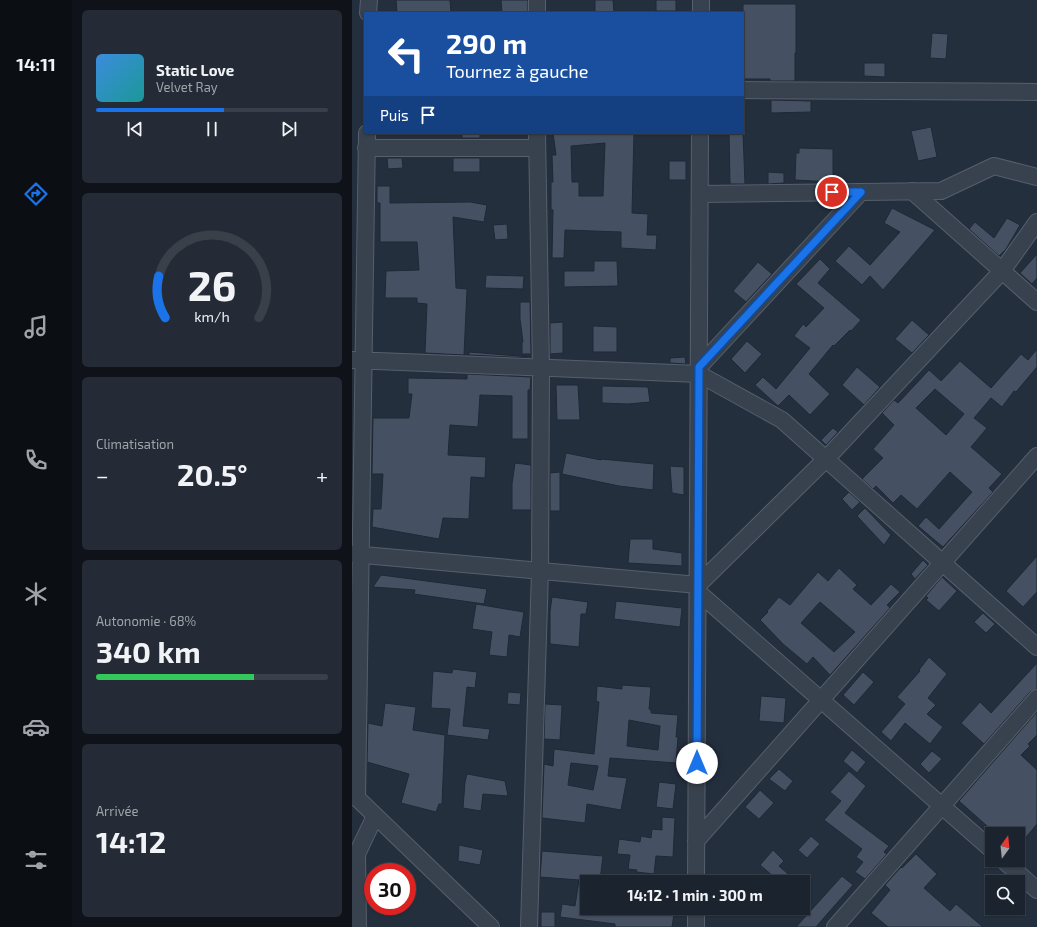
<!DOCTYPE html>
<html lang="fr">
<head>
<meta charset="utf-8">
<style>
  :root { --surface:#1b232e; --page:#242b36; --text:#f1f3f6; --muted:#a0a4aa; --line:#39404a; --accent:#1a73e8 }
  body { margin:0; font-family:"Exo 2",sans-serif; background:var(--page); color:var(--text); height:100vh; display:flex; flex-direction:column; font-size:15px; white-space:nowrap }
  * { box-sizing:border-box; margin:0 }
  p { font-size:13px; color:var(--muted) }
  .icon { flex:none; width:22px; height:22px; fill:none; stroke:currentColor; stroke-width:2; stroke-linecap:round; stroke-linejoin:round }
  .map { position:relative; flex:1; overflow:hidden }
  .sheet { display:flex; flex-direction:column; gap:10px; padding:10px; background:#0f1319; width:280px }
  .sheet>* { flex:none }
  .hud { position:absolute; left:12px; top:12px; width:380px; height:122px; border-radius:0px; box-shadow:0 1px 3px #0004,0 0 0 1px var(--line); background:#1a4fa0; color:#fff; overflow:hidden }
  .needle { width:26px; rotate:15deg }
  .buttons { position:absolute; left:633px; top:827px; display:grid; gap:8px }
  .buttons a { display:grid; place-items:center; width:40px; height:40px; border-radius:0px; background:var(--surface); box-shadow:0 1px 3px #0004,0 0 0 1px var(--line); font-size:20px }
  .speed { position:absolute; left:12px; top:863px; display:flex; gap:8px; font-size:20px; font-weight:700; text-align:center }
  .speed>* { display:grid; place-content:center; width:52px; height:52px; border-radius:50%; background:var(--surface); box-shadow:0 1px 3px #0004,0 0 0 1px var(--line); line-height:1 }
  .speed .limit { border:6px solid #d22; background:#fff; color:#111 }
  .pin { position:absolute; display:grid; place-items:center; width:34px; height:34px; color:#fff; margin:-17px; border:2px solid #fff; border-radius:50%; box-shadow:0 1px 4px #0007 }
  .me { position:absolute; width:44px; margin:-22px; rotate:0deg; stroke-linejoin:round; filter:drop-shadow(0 0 3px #0008) }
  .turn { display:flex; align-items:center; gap:14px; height:84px; padding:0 16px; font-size:18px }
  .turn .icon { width:52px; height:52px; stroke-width:2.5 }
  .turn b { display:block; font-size:28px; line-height:34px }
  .then { display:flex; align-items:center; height:38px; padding:0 16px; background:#0003; gap:8px; font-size:15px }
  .big { font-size:30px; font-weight:700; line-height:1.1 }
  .sheet .widget { flex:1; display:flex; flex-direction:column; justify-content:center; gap:6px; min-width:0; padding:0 14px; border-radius:6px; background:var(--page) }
  .sheet .dial { align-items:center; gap:0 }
  .dial svg { height:104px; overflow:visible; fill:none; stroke:var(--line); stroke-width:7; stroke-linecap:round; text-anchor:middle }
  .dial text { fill:var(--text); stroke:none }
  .song { display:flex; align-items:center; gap:12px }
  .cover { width:48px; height:48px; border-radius:6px; background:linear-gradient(135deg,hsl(210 70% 55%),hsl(180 70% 35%)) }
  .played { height:4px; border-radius:2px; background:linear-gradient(90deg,var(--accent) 55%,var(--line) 55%) }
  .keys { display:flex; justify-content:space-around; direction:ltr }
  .heat { display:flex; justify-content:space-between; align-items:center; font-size:22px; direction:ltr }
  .charge { height:6px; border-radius:3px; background:linear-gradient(90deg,#34c759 68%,var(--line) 0) }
  .trip { position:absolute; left:228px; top:875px; width:230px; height:40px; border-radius:0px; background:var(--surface); box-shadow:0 1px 3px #0004,0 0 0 1px var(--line); font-weight:700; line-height:40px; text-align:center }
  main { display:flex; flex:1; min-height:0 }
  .tab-bar { display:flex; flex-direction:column; width:72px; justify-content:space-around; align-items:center; background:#0b0e12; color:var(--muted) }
  .tab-bar .icon { width:28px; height:28px }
  .tab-bar .current { color:var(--accent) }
  .tab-bar b { font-size:18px; color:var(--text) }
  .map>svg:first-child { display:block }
</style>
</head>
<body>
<main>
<nav class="tab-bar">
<b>14:11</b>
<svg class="icon current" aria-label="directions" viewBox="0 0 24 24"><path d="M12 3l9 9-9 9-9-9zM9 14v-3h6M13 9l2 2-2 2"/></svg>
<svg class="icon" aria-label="music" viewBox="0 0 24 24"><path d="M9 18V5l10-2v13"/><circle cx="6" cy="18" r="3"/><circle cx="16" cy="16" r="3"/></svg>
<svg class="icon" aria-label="phone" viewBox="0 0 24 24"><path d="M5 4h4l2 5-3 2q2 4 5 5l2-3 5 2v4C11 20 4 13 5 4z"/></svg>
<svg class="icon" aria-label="climate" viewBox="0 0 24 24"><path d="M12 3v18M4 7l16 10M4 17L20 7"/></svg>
<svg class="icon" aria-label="car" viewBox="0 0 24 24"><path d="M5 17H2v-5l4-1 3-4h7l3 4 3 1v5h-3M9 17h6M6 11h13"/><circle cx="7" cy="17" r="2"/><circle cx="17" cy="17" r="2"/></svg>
<svg class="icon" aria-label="filters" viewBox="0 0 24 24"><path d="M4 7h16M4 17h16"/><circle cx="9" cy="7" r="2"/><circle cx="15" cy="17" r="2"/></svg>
</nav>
<section class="sheet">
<div class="widget">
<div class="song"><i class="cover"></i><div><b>Static Love</b><p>Velvet Ray</p></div></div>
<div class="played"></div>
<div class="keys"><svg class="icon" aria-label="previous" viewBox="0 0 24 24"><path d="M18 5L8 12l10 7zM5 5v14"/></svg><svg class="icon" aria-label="pause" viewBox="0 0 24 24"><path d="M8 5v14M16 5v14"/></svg><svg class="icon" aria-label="next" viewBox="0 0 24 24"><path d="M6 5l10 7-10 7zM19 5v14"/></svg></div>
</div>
<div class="widget dial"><svg viewBox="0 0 100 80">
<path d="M14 69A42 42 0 1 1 86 69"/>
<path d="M14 69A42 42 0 0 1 9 37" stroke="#1a73e8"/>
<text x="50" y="56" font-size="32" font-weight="700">26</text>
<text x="50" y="72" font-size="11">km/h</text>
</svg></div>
<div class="widget"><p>Climatisation</p>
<div class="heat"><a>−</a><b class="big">20.5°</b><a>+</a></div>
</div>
<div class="widget"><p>Autonomie · 68%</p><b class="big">340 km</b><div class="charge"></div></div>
<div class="widget"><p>Arrivée</p><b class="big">14:12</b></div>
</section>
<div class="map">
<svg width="685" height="927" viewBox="0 0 685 927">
  <rect width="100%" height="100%" fill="#242f3e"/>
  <path fill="#455162" stroke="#1f2835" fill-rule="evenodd" d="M44 0H98L99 13H45Z
    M149 0H176V13H150Z
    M243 0H261L262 13H243Z
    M304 0H324V11H304Z
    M391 4H444V53H443V81H418V79H391Z
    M580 33 596 34 594 59 578 58Z
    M512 63H533V77L512 76Z
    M419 100 459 101V112L419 113Z
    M579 127 585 157 566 161 559 131Z
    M110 133H128V138H110Z
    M201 133H282L280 213 296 214 295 235H305L304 250 269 248V232L213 230 212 258H200L201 210H199V182H201L200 155H204ZM253 143 251 196H227V182H220L219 146Z
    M377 133H391L393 184H378Z
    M447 148 481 149V182L443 180 444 153H447Z
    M35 158H50L51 168 36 169Z
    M101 158H128V172H101Z
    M317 161H334V180H317Z
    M416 172 432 173V183L416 184Z
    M25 186H38V203L118 202 135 205 132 222 101 217 104 288 115 289 112 355 73 353 75 304 65 303V298H33L34 271 67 270 65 242H28V203H25Z
    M540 208 583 230 531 290 518 276 510 285 483 261 497 246 518 265 548 232 532 223Z
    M655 218 668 225 654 249 647 256 617 229 623 222 642 238Z
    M155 224 156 239 143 240 141 225Z
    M685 254V278L680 284 668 273Z
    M468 259 478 269 466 283 509 320 499 331 498 330 482 346 481 345 457 374 478 394 458 415 437 395 426 406 403 385 411 377 424 389 458 348 442 336 451 324 454 327 472 308 444 284Z
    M242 261H265L266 286 212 287V271H242Z
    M406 262 420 274 394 302 381 291Z
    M134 275 172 276 171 289 133 288Z
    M168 302H178L179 354H170V342H171L168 319Z
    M560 320 577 335 560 353 543 339Z
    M211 322V353L198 354V323Z
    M241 326 265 327V352H241Z
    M395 341 410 354 393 373 379 359Z
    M685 349V367L664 392 662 391 650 407 639 398 622 418 635 428 619 447 650 474 637 488 641 492 591 547 566 526 574 517 587 529 620 492 598 472 565 509 549 495 541 503 524 486 521 489 510 479 531 458 521 449 542 425 530 413 542 400 546 403 577 370 589 381 608 361 639 388 669 354 676 360ZM583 389 612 414 594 435 564 408Z
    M117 352 179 357V358L117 355Z
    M333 357 334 364 318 363V358Z
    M505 367 528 387 512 405 490 385Z
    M115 374 179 377 178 390H176V439H160V396L128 395 126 427 98 425 96 455 134 457 133 478 119 477 117 519 91 518 87 539 20 527 21 509H29L31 474H20L21 418H57L60 394H56V378L115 379Z
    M204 385H226L228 420H205Z
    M250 386 296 387 298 402 276 404 250 403Z
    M481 428 486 432 474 445 469 440Z
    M214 453 249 460V459L302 464 301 490 267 486 210 474Z
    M163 463 179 465V510H160V484Z
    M318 466 332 467V495L320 493Z
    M208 472V511H198V473Z
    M497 492 508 502 500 510 490 499Z
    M513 508 539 535 532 545 505 516Z
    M278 539H301V549L330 553V566L276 563Z
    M685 556V592L671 607 654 591Z
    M571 560 576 565 563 579 559 574Z
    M487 568 505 585 501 589 519 605 539 584 548 592 535 605 538 608 478 675 461 657 455 664 431 644 408 620 416 612 415 611 427 597 438 605 466 572 476 581ZM468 602 503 632 482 652 449 623Z
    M29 575 135 589 132 604 62 594 63 590 21 587Z
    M590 577 605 591 587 611 574 600 576 598 574 596Z
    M200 597 236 602 234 614H229L227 647 198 644V612Z
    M264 601 330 608 328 627 262 619Z
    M124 604 172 612 168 637 157 635 155 657 137 655 140 632 120 629Z
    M631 613 643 624 634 633 622 622Z
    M577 657 595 674 576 698 584 705 575 714 591 727 578 744 553 723 539 741 529 732 553 704 545 697 568 671 567 670Z
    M685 663V689L678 692 632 744 609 723 628 702 639 713Z
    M101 669 125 672 123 688 115 687 111 726 138 729 136 740 95 735 98 709 79 708 81 671 100 673Z
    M511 672 522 682 502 705 491 695Z
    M270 685 299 687 297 709 299 710V713L326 715 324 737H326L324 763 258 758 256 776 275 778 269 810 235 804 233 823 190 818 192 764 201 766 202 749 242 754 247 702 244 701 245 686 270 689ZM277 720 308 726 306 750 275 746ZM219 763 246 766 241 790 216 785Z
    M156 692 169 693 168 705 155 704Z
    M409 696 434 698 432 723 407 721Z
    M33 703 64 707 61 730 93 735 90 804H87L84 812 49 803 57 774 15 762 16 723 30 726Z
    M193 704 210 705 208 740 192 739Z
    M685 712V735L676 744 678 746 669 755 685 770V824L666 847V834H644L607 801Z
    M500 750 514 762 505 773 491 761Z
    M580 751 590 759 577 773 568 764Z
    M427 769 441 781 433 791 417 779Z
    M497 771 514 786 493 813 537 846 532 852 535 854 513 879 503 872 511 862 504 857 510 849 472 820 489 801 478 792Z
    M115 774 153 781 156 796 131 794 129 811 111 808 113 782Z
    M307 782 324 784 321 809 304 807Z
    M408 790 422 803 407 819 393 807Z
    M310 817 323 818 321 857 304 856 302 874 284 872 285 870 276 869 278 855 265 854 267 839 288 842 289 836 299 838 300 829 310 830Z
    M459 836 468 844 455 858 446 850Z
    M107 845 131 850 128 865 106 861Z
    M421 850 432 861 427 866 445 882H416L421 876 408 865Z
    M190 851 251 856 248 880 242 879V882H235V908H307V912L322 914 320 927H263V924L208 917 210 904 223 906 227 880 188 877Z
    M564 854 585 874 572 888 598 911 604 904 631 927H536L519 913 538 890 533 885 549 867 550 868Z
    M490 876 501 885 476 913 464 927H444Z
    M189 912H203V927H189Z"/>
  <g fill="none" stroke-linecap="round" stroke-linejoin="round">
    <g stroke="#565f6c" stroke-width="18">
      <path id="minor" d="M16 13 17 0
        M185 13V0
        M349 13V0
        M391 90 685 92
        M14 148H185
        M560 191 685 302
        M348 194 589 191 642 166 685 177
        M0 360 347 374 430 420 685 647
        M347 367 509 192
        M0 554 346 585 474 459 650 271 685 222
        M346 592 640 850
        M0 797 5 798 139 927
        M5 798 15 133
        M344 841 685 456
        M651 860 685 890
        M344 882 348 133
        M6 927 5 854 23 816
        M177 927 188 571 189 368 185 133
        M344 927V908
        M483 927 685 698"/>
    </g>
    <use href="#minor" stroke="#38414e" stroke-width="16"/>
  </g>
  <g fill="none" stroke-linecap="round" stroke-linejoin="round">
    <g stroke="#114b97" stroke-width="10">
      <path id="route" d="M345 763 347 367 509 192H480"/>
    </g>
    <use href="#route" stroke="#1a73e8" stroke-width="7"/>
  </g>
</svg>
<div class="buttons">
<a><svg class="needle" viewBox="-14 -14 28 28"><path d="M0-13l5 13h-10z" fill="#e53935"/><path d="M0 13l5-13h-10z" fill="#a0a4aa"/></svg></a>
<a><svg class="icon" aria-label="search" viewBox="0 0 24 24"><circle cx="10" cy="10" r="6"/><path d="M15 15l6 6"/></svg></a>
</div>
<div class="speed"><div class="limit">30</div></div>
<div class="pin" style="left:480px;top:192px;background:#d93025"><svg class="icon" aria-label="arrive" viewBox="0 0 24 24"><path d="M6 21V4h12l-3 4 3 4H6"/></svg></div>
<svg class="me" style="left:345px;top:763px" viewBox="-20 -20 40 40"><circle r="19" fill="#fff"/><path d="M0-13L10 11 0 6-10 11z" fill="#1a73e8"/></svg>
<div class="trip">14:12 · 1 min · 300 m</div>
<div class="hud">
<div class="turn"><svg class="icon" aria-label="left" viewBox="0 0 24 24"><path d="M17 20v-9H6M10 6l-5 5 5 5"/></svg><div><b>290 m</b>Tournez à gauche</div></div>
<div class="then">Puis<svg class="icon" aria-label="arrive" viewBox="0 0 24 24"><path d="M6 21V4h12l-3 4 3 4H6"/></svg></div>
</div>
</div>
</main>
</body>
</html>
